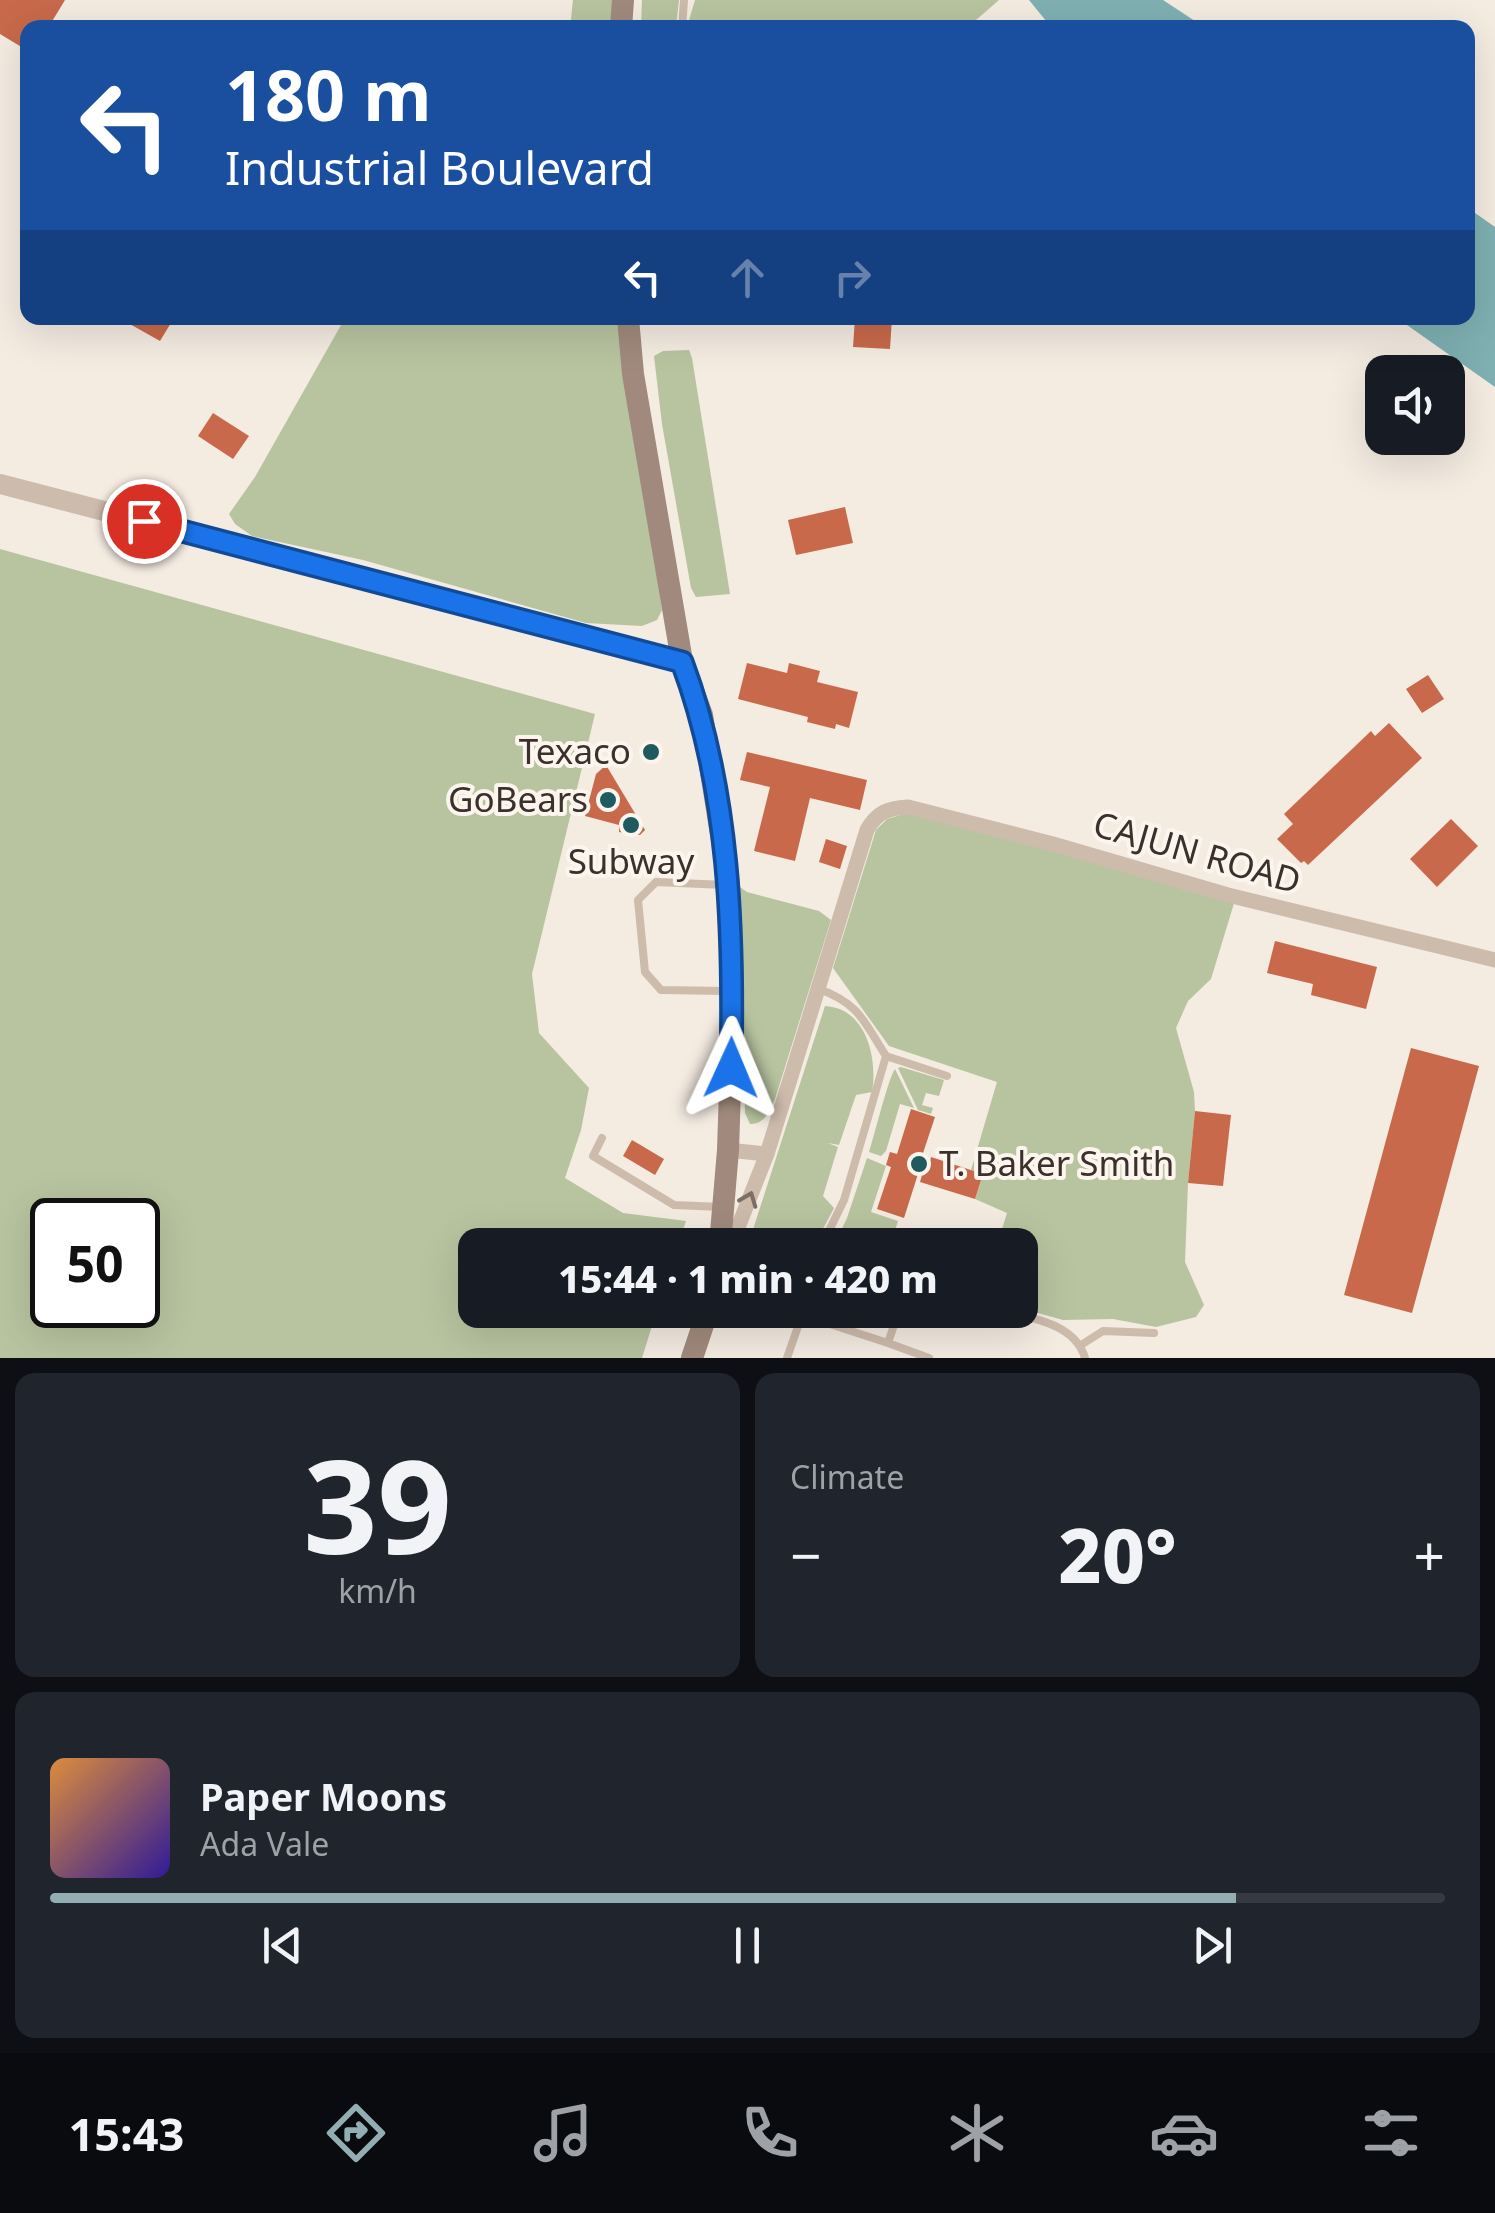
<!DOCTYPE html>
<html lang="en">
<head>
<meta charset="utf-8">
<style>
  :root { --surface:#171b24; --page:#20242c; --text:#f1f3f6; --muted:#9ea1a6; --line:#363941; --accent:#92aeb2 }
  body { margin:0; font-family:"Noto Sans",sans-serif; background:var(--page); color:var(--text); height:100vh; display:flex; flex-direction:column; font-size:38px; white-space:nowrap }
  * { box-sizing:border-box; margin:0 }
  p { font-size:32px; color:var(--muted) }
  .icon { flex:none; width:55px; height:55px; fill:none; stroke:currentColor; stroke-width:2; stroke-linecap:round; stroke-linejoin:round }
  .map { position:relative; height:1358px; overflow:hidden }
  .drawer { display:flex; flex-direction:column; gap:15px; padding:15px; background:#0d0f14; flex:1 }
  .drawer>* { flex:none }
  .banner { position:absolute; left:20px; top:20px; width:1455px; height:305px; border-radius:20px; box-shadow:0 10px 40px #0002; background:#1a4fa0; color:#fff; overflow:hidden }
  .buttons { position:absolute; left:1365px; top:355px; display:grid; gap:20px }
  .buttons a { display:grid; place-items:center; width:100px; height:100px; border-radius:20px; background:var(--surface); box-shadow:0 10px 40px #0002; font-size:50px }
  .speed { position:absolute; left:30px; top:1198px; display:flex; gap:20px; font-size:50px; font-weight:700; text-align:center }
  .speed>* { display:grid; place-content:center; width:130px; height:130px; border-radius:50%; background:var(--surface); box-shadow:0 10px 40px #0002; line-height:1 }
  .speed .limit { border:5px solid #111; border-radius:15px; background:#fff; color:#111 }
  .pin { position:absolute; display:grid; place-items:center; width:85px; height:85px; color:#fff; margin:-42px; border:5px solid #fff; border-radius:50%; box-shadow:0 2px 10px #0007 }
  .me { position:absolute; width:110px; margin:-55px; rotate:1deg; stroke-linejoin:round; filter:drop-shadow(0 0 8px #0008) }
  .turn { display:flex; align-items:center; gap:35px; height:210px; padding:0 40px; font-size:45px }
  .turn .icon { width:130px; height:130px; stroke-width:2.5 }
  .turn b { display:block; font-size:70px; line-height:85px }
  .lanes { display:flex; align-items:center; height:95px; padding:0 40px; background:#0003; justify-content:center; gap:50px; direction:ltr }
  .lanes .off { opacity:.35 }
  .big { font-size:75px; font-weight:800; line-height:1.1 }
  .drawer .tile { flex:1; display:flex; flex-direction:column; justify-content:center; gap:15px; min-width:0; padding:0 35px; border-radius:20px; background:var(--page) }
  .drawer .dial { align-items:center; gap:0 }
  .dial b { font-size:130px; line-height:1 }
  .song { display:flex; align-items:center; gap:30px }
  .cover { width:120px; height:120px; border-radius:15px; background:linear-gradient(135deg,hsl(30 70% 55%),hsl(250 70% 35%)) }
  .played { height:10px; border-radius:5px; background:linear-gradient(90deg,var(--accent) 85%,var(--line) 85%) }
  .keys { display:flex; justify-content:space-around; direction:ltr }
  .heat { display:flex; justify-content:space-between; align-items:center; font-size:55px; direction:ltr }
  .drawer .tiles { flex:1; display:grid; gap:15px; grid-template-columns:1fr 1fr }
  .tile:last-child { grid-column:span 2 }
  .trip { position:absolute; left:458px; top:1228px; width:580px; height:100px; border-radius:20px; background:var(--surface); box-shadow:0 10px 40px #0002; font-weight:800; line-height:100px; text-align:center }
  .tab-bar { display:flex; height:160px; justify-content:space-around; align-items:center; background:#090b0e; color:var(--muted) }
  .tab-bar .icon { width:70px; height:70px }
  .tab-bar .selected { color:var(--accent) }
  .tab-bar b { font-size:45px; color:var(--text) }
  .map>svg:first-child { display:block }
</style>
</head>
<body>
<div class="map">
<svg width="1495" height="1358" viewBox="0 0 1495 1358">
  <rect width="100%" height="100%" fill="#f4ebe1"/>
  <path fill="#b8c4a0" fill-rule="evenodd" d="M573 0H616L615 27 570 28Z
    M642 0H679L676 27H641Z
    M695 0H999L968 27H687Z
    M345 318H622L662 610 657 620 642 626 586 623 363 560 252 536 235 524 229 514 255 477Z
    M689 350 692 358 730 594 696 597 691 588 662 424 654 356 663 351Z
    M0 549 595 714 532 974 539 1033 589 1088 581 1130 565 1178 623 1213 686 1221 678 1245H475V1310H657L642 1358H0ZM52 1220H138V1305H52Z
    M911 812 1235 900 1211 979 1188 1001 1176 1028 1194 1092 1195 1111 1188 1183 1185 1262 1204 1305 1196 1317 1156 1327 1113 1319 1063 1320 1020 1308V1245H997L1007 1213 975 1199 983 1174 971 1170 997 1082 889 1046 833 968 876 830 887 819Z
    M740 887 747 892 819 911 831 920 775 1099C770 1111 765 1124 750 1124L745 1113Z
    M825 1006C866 1008 878 1058 872 1092L856 1095 839 1145 828 1143 838 1147 823 1196 834 1208 824 1227 806 1245H748Z
    M901 1067 944 1080 939 1096 926 1093 922 1105 933 1108 931 1114 918 1110 898 1068Z
    M895 1069 914 1108 900 1104 886 1151 881 1156 869 1152C874 1137 889 1076 895 1069Z
    M867 1158 886 1166 871 1212 898 1221 890 1245H834L847 1218Z"/>
  <path fill="#7fb0b2" d="M1029 0H1163L1204 27H1051Z
    M1468 208 1495 227V387L1397 318H1468Z"/>
  <path fill="#c8694b" d="M0 0H65L48 28H28V51L0 34Z
    M131 318H174L160 341 128 323Z
    M855 318H892L890 349 853 347Z
    M213 413 249 436 233 459 198 436Z
    M845 507 853 543 796 555 788 520Z
    M747 663 787 673 789 663 820 671 817 682 858 692 849 728 836 724 835 729 807 722 808 717 738 699Z
    M1428 675 1444 699 1422 713 1406 689Z
    M1389 723 1422 758 1308 865 1304 861 1301 863 1277 839 1293 824 1284 814 1371 731 1375 736Z
    M747 752 867 780 860 810 810 798 795 861 754 851 770 787 740 780Z
    M606 765 645 830 640 835 619 832V825L585 816 596 774Z
    M1451 819 1478 846 1437 887 1410 859Z
    M826 839 847 846 840 869 819 862Z
    M1275 941 1377 967 1366 1009 1311 995 1313 984 1267 973Z
    M1411 1048 1479 1066 1412 1313 1344 1295Z
    M911 1109 935 1117 921 1159 930 1162 931 1157 983 1174 975 1199 920 1182 922 1175 918 1174 904 1218 877 1209 891 1167 886 1165 890 1152 897 1154Z
    M1195 1111 1231 1115 1223 1186 1188 1183Z
    M632 1140 664 1159 655 1175 623 1156Z"/>
  <g fill="none" stroke-linecap="round" stroke-linejoin="round">
    <path stroke="#cdbbac" stroke-width="8" d="M682 28 684 0
      M725 885 656 882 638 900 645 972 661 990 727 991
      M819 989C860 1004 864 1022 886 1056L844 1200 822 1245
      M886 1056 947 1076
      M602 1138 593 1156 674 1205 721 1207
      M1000 1310C1031 1318 1075 1323 1085 1358
      M888 1343 929 1358
      M1081 1345 1103 1331 1154 1333
      M787 1358 802 1315 888 1343 899 1310"/>
    <path stroke="#cdbbac" stroke-width="15" d="M728 1150 767 1154
      M731 1245 767 1154 867 830C877 812 888 808 908 807L1053 844 1228 895 1495 960"/>
    <path stroke="#cdbbac" stroke-width="20" d="M0 484 682 661"/>
    <path stroke="#a18a7d" stroke-width="22" d="M621 28 623 0
      M628 318 633 374 682 661 702 715 729 885 732 1029 728 1150 720 1245
      M692 1358 708 1310"/>
  </g>
  <defs><path id="oneway-chevron" d="M-2-3.5L2.5 0L-2 3.5" fill="none" stroke-width="1.6" stroke-linecap="round" stroke-linejoin="round" transform="scale(2.5)"/></defs>
  <use stroke="#7d6f65" href="#oneway-chevron" transform="translate(749 1199) rotate(-69)"/>
  <g fill="none" stroke-linecap="round" stroke-linejoin="round">
    <g stroke="#114b97" stroke-width="25">
      <path id="route" d="M144 521 682 662C730 790 734 932 731 1068"/>
    </g>
    <use href="#route" stroke="#1a73e8" stroke-width="18"/>
  </g>
  <g fill="#1f5a5e" stroke="#fbf5ee" stroke-width="4">
    <circle cx="651" cy="752" r="10"/>
    <circle cx="608" cy="800" r="10"/>
    <circle cx="631" cy="825" r="10"/>
    <circle cx="919" cy="1164" r="10"/>
  </g>
  <g text-anchor="middle" stroke-width="8" stroke-linejoin="round" paint-order="stroke">
    <g font-size="35" fill="#3b302b" stroke="#fbf5ee" text-anchor="end">
      <text x="631" y="764">Texaco</text>
      <text x="588" y="812">GoBears</text>
      <text x="631" y="874" text-anchor="middle">Subway</text>
      <text x="939" y="1176" text-anchor="start">T. Baker Smith</text>
    </g>
    <g font-size="35" fill="#3b302b" stroke="#fbf5ee">
      <text transform="translate(1197 853) rotate(16)" y="12">CAJUN ROAD</text>
    </g>
  </g>
</svg>
<div class="buttons">
<a><svg class="icon" aria-label="sound" viewBox="0 0 24 24"><path d="M4 9h4l5-4v14l-5-4H4zM17 9q2 3 0 6"/></svg></a>
</div>
<div class="speed"><div class="limit">50</div></div>
<div class="pin" style="left:144px;top:521px;background:#d93025"><svg class="icon" aria-label="arrive" viewBox="0 0 24 24"><path d="M6 21V4h12l-3 4 3 4H6"/></svg></div>
<svg class="me" style="left:731px;top:1068px" viewBox="-20 -20 40 40"><path d="M0-17L14 15 0 8-14 15z" fill="#1a73e8" stroke="#fff" stroke-width="4"/></svg>
<div class="trip">15:44 · 1 min · 420 m</div>
<div class="banner">
<div class="turn"><svg class="icon" aria-label="left" viewBox="0 0 24 24"><path d="M17 20v-9H6M10 6l-5 5 5 5"/></svg><div><b>180 m</b>Industrial Boulevard</div></div>
<div class="lanes"><svg class="icon" aria-label="left" viewBox="0 0 24 24"><path d="M17 20v-9H6M10 6l-5 5 5 5"/></svg><svg class="icon off" aria-label="ahead" viewBox="0 0 24 24"><path d="M12 20V5M6 11l6-6 6 6"/></svg><svg class="icon off" aria-label="right" viewBox="0 0 24 24"><path d="M7 20v-9h11M14 6l5 5-5 5"/></svg></div>
</div>
</div>
<section class="drawer">
<div class="tiles">
<div class="tile dial"><b>39</b><p>km/h</p></div>
<div class="tile"><p>Climate</p>
<div class="heat"><a>−</a><b class="big">20°</b><a>+</a></div>
</div>
<div class="tile">
<div class="song"><i class="cover"></i><div><b>Paper Moons</b><p>Ada Vale</p></div></div>
<div class="played"></div>
<div class="keys"><svg class="icon" aria-label="previous" viewBox="0 0 24 24"><path d="M18 5L8 12l10 7zM5 5v14"/></svg><svg class="icon" aria-label="pause" viewBox="0 0 24 24"><path d="M8 5v14M16 5v14"/></svg><svg class="icon" aria-label="next" viewBox="0 0 24 24"><path d="M6 5l10 7-10 7zM19 5v14"/></svg></div>
</div>
</div>
</section>
<nav class="tab-bar">
<b>15:43</b>
<svg class="icon selected" aria-label="directions" viewBox="0 0 24 24"><path d="M12 3l9 9-9 9-9-9zM9 14v-3h6M13 9l2 2-2 2"/></svg>
<svg class="icon" aria-label="music" viewBox="0 0 24 24"><path d="M9 18V5l10-2v13"/><circle cx="6" cy="18" r="3"/><circle cx="16" cy="16" r="3"/></svg>
<svg class="icon" aria-label="phone" viewBox="0 0 24 24"><path d="M5 4h4l2 5-3 2q2 4 5 5l2-3 5 2v4C11 20 4 13 5 4z"/></svg>
<svg class="icon" aria-label="climate" viewBox="0 0 24 24"><path d="M12 3v18M4 7l16 10M4 17L20 7"/></svg>
<svg class="icon" aria-label="car" viewBox="0 0 24 24"><path d="M5 17H2v-5l4-1 3-4h7l3 4 3 1v5h-3M9 17h6M6 11h13"/><circle cx="7" cy="17" r="2"/><circle cx="17" cy="17" r="2"/></svg>
<svg class="icon" aria-label="filters" viewBox="0 0 24 24"><path d="M4 7h16M4 17h16"/><circle cx="9" cy="7" r="2"/><circle cx="15" cy="17" r="2"/></svg>
</nav>
</body>
</html>
